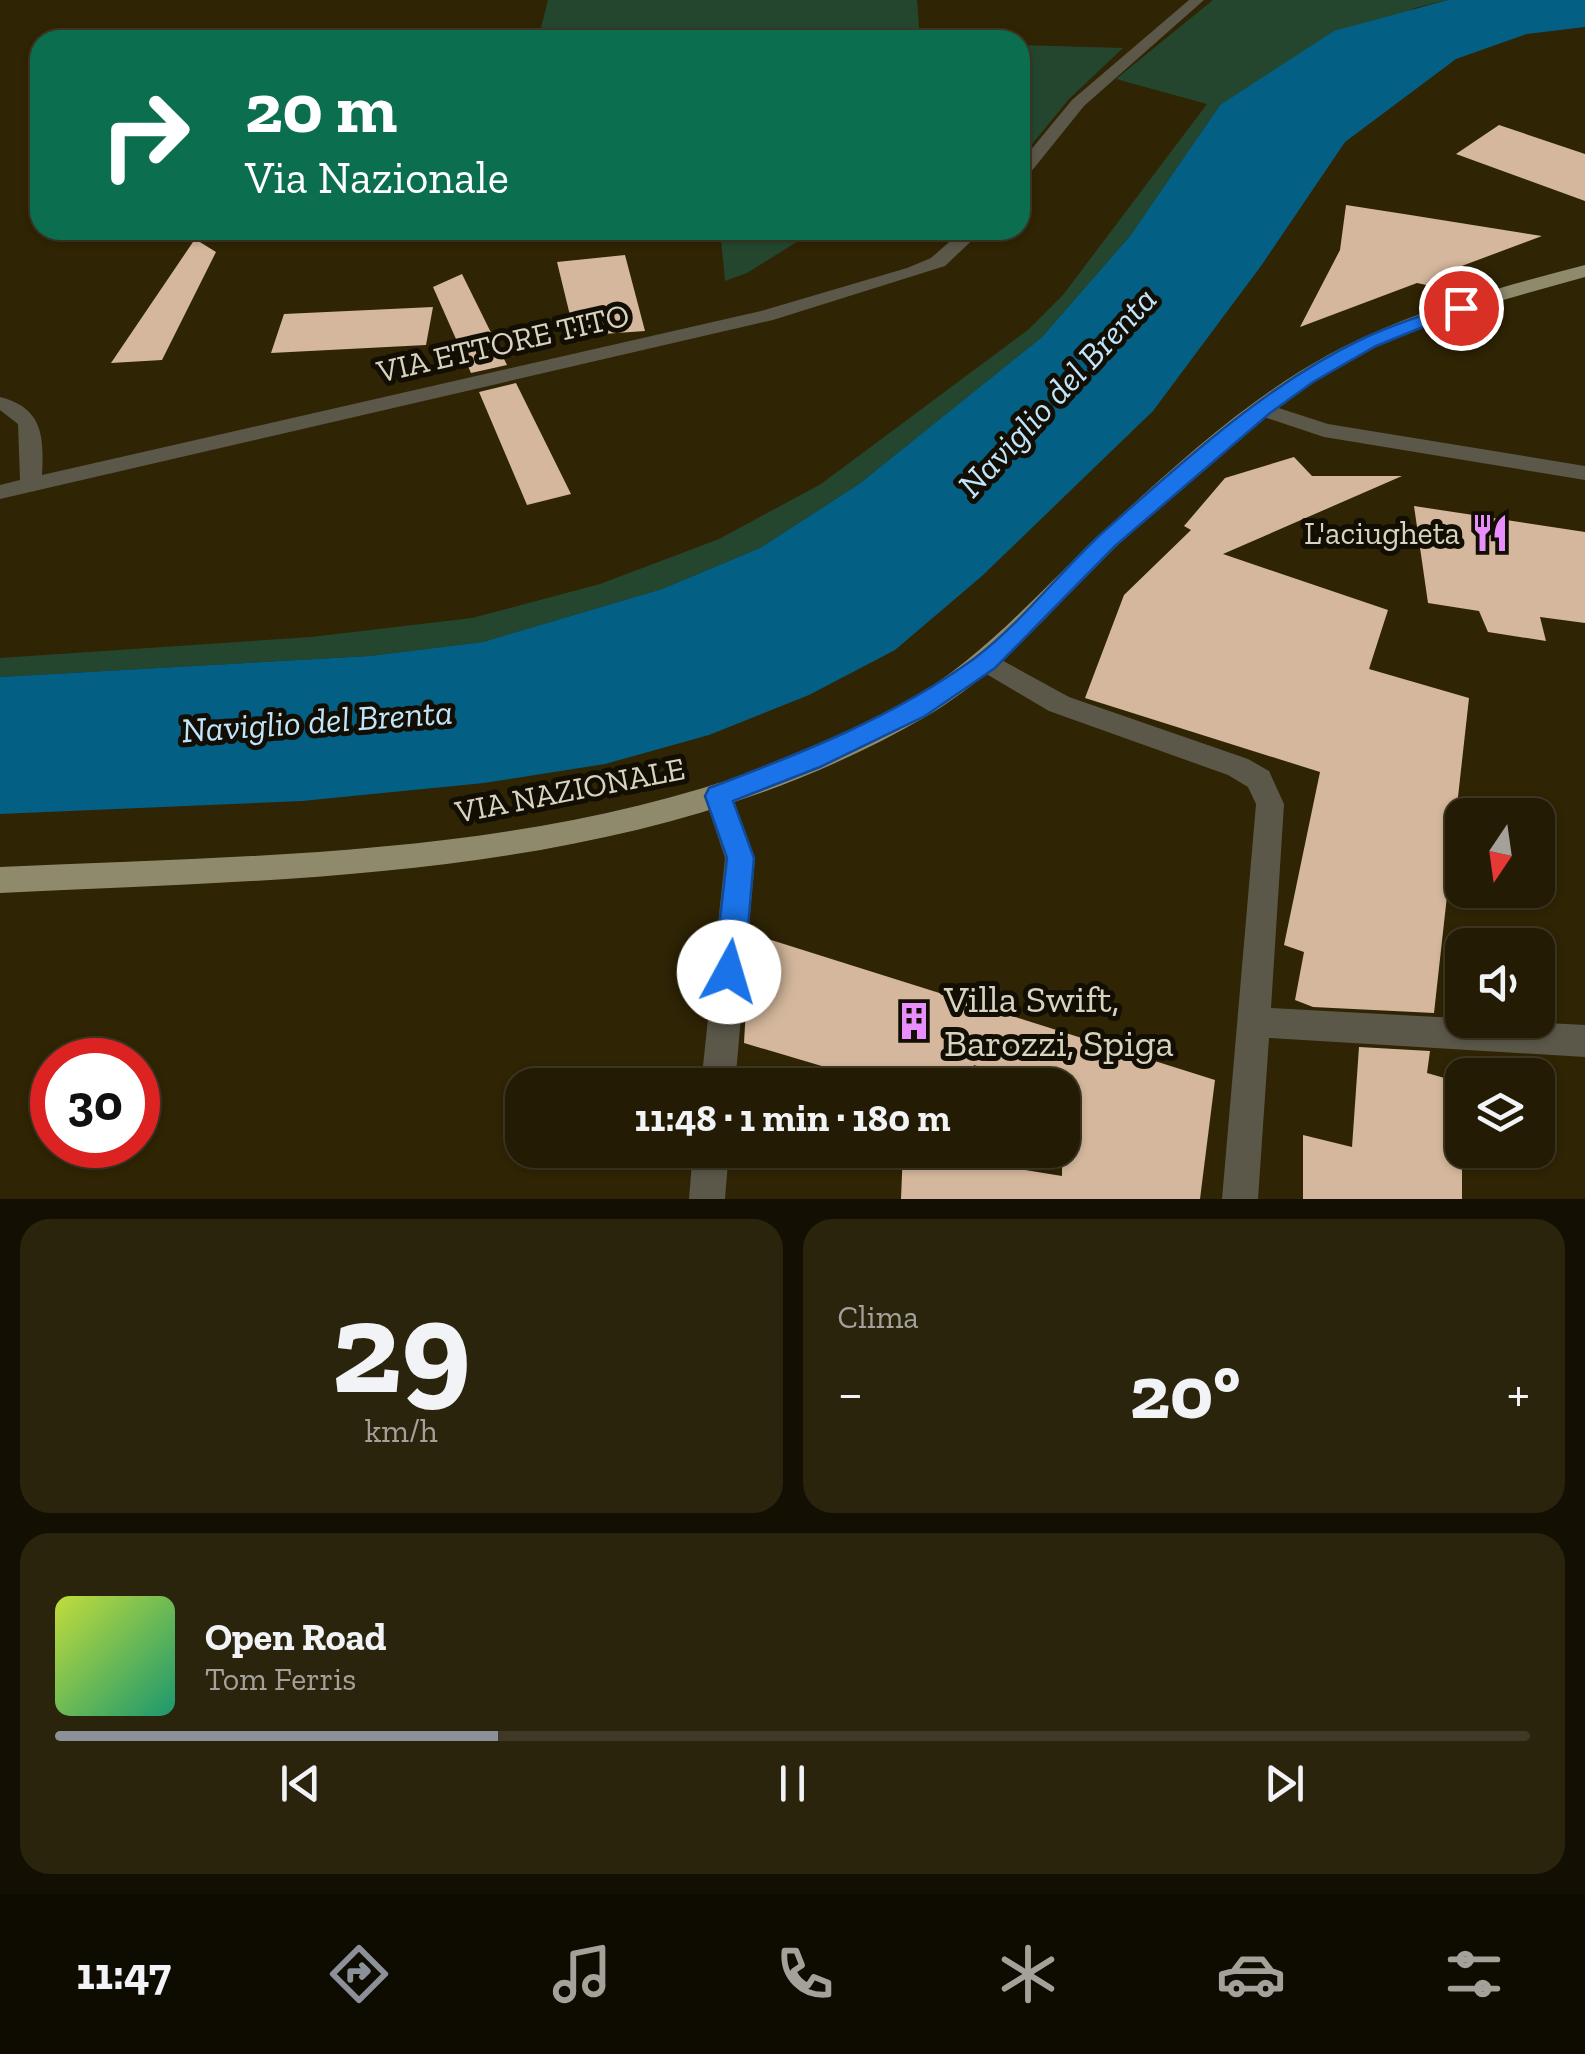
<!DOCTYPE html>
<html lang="it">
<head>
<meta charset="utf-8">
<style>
  :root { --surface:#231b03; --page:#2b240d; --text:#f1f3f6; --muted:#a3a19a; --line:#403925; --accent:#8c9099 }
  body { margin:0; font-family:"Zilla Slab",serif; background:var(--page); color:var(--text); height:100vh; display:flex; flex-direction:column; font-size:38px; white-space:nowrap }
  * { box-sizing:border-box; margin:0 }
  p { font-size:32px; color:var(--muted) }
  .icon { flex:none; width:55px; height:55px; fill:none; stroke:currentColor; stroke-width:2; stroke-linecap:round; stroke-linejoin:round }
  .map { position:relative; height:1199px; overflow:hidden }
  .side { display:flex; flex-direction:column; gap:20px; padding:20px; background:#130f02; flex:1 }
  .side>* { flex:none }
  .top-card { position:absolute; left:30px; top:30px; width:1000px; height:210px; border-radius:30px; box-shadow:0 2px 8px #0004,0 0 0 2px var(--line); background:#0b6e4f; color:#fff; overflow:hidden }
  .needle { width:65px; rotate:193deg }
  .tools { position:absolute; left:1445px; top:798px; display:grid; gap:20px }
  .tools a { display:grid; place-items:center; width:110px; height:110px; border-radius:20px; background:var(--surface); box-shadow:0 2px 8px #0004,0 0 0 2px var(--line); font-size:50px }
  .speed { position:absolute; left:30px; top:1038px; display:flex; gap:20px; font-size:50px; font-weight:700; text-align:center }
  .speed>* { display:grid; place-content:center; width:130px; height:130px; border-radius:50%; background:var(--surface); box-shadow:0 2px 8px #0004,0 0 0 2px var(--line); line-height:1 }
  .speed .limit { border:15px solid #d22; background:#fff; color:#111 }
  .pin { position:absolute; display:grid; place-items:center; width:85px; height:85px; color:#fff; margin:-42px; border:5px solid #fff; border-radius:50%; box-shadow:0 2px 10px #0007 }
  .me { position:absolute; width:110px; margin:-55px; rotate:6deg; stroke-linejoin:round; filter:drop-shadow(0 0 8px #0008) }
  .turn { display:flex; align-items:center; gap:35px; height:210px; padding:0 50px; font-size:45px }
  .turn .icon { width:130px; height:130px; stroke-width:2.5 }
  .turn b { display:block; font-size:70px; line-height:85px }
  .big { font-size:75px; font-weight:800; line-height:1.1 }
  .side .card { flex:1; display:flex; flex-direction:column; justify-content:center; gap:15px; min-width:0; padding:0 35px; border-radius:30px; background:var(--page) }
  .side .dial { align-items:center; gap:0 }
  .dial b { font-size:130px; line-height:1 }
  .song { display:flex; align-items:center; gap:30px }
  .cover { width:120px; height:120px; border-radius:15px; background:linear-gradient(135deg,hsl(70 70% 55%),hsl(160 70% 35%)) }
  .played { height:10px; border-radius:5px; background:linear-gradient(90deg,var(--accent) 30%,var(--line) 30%) }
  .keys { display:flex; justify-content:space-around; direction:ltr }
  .heat { display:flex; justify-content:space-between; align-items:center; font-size:55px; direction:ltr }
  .side .tiles { flex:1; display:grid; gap:20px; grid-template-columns:1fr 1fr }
  .card:last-child { grid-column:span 2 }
  .trip { position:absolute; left:505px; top:1068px; width:575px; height:100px; border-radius:30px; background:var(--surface); box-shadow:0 2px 8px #0004,0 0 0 2px var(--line); font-weight:800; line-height:100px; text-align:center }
  .tabs { display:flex; height:160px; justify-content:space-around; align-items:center; background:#0e0b01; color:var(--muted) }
  .tabs .icon { width:70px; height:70px }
  .tabs .selected { color:var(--accent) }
  .tabs b { font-size:45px; color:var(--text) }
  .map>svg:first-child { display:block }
</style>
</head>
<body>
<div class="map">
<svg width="1585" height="1199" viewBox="0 0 1585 1199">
  <rect width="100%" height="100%" fill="#2f2404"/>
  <path fill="#24462f" d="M548 0H917L920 40H538Z
    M1213 0H1448L1415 8 1220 105 1130 236 1042 337 859 484 760 548 662 589 483 642 370 656 0 677V658L311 637 472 618 600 584 719 539 821 484 1029 329 1063 295 1207 104 1116 79Z
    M1020 45 1123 48 1069 99 1020 159Z
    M720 230H816L747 273 725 281Z"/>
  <path fill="#045f84" d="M1448 0H1585V27L1527 34 1456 59 1345 142 1261 266 1153 411 982 576 895 650 809 695 709 735 605 764 484 783 302 801 0 814V677L370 656 483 642 662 589 760 548 859 484 1042 337 1130 236 1220 105 1334 31Z"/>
  <path fill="#d4b79c" d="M1499 125 1585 154V201L1456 154Z
    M1346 205 1404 214 1542 236 1443 273 1440 288 1417 283 1300 327 1340 250Z
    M195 239 216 252 162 360 111 363Z
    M625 255 645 331 575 336 557 262Z
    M462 274 507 365 471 373 433 287Z
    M433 307 426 345 271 353 284 314Z
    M516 383 571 494 527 505 479 392Z
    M1294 457 1312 476H1402L1223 554 1388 610 1369 669 1469 698 1434 1013 1313 1007 1295 1000 1304 952 1284 945 1320 772 1085 698 1124 595 1191 530 1184 526 1225 478Z
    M1414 506 1585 532V623L1540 617 1546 641 1488 632 1479 611 1428 603Z
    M768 939 1215 1080 1200 1199H901L903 1150 1062 1176V1085H1034L974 1065 969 1085H818L825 1067 744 1043 747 990Z
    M1359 1047 1430 1051 1427 1073 1462 1083V1199H1303V1135L1352 1147Z"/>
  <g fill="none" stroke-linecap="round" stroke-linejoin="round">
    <path fill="#5b584a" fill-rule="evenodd" d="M1189 0H1204L1084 106 1026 178 1020 179V163L1072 100Z
      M963 230H983L945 266 773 320 0 499V485L20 480 18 424 0 410V397C43 408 44 436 42 475L761 311 907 268 931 258Z
      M1263 403 1328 424 1585 466V480L1324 437 1255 414 1252 409Z
      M987 652 1069 697 1248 759 1269 771 1284 804 1271 1008 1585 1025V1057L1269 1038 1258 1199H1222L1256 804 1248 787 1228 775 1049 711 978 669 974 662 978 655Z
      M718 783 728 787 732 795 755 858 735 1085H701L725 858 704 795 708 787Z
      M693 1150H729L725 1199H689Z"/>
    <path fill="#908a6d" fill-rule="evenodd" d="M1585 265V277C1514 297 1442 315 1376 347 1279 393 1201 467 1124 539 1061 599 1003 671 927 716 647 879 314 878 0 893V867C307 853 633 857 908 701 984 658 1043 587 1107 528 1176 465 1246 400 1328 355 1408 312 1497 288 1585 265Z"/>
  </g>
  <path fill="#1a73e8" stroke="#114b97" stroke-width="2.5" d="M1455 304 1470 308 1376 346 1313 382 1270 413 1115 546 995 668 925 716 820 767 733 801 754 858 744 972 739 981 729 985 719 981 714 972 727 858 705 796 709 788C802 753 894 717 975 658 1021 623 1058 574 1100 535 1180 464 1265 385 1362 339 1391 325 1424 315 1455 304Z"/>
  <defs>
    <g id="restaurant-bare" transform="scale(3)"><path d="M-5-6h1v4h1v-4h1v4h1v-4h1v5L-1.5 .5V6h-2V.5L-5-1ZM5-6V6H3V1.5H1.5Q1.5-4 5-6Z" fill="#e88eff" stroke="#130e03" stroke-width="2.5" paint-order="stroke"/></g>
    <g id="building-bare" transform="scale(3)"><path d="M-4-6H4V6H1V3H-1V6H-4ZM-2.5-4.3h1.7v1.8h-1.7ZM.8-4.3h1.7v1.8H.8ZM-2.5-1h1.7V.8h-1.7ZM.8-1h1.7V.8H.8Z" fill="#e88eff" stroke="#130e03" stroke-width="2.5" paint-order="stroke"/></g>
  </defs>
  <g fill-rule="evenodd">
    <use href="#restaurant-bare" x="1490" y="533"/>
    <use href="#building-bare" x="914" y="1021"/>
  </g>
  <g text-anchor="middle" stroke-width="10" stroke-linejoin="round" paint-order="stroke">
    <g font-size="32" fill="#d8d2c0" stroke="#130e03">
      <text transform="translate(503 343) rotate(-13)" y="11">VIA ETTORE TITO</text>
      <text transform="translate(570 790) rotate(-11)" y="11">VIA NAZIONALE</text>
    </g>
    <g font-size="32" fill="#d8d2c0" stroke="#130e03" text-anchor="end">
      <text x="1460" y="544">L'aciugheta</text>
    </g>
    <g font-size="35" font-style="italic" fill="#c0e5fc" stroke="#130e03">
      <text transform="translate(1057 392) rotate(-47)" y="12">Naviglio del Brenta</text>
      <text transform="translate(317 721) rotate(-4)" y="12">Naviglio del Brenta</text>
    </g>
    <g font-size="38" fill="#d8d2c0" stroke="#130e03" text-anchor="start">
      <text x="944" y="1012">Villa Swift,<tspan x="944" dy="44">Barozzi, Spiga</tspan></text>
    </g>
  </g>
</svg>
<div class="tools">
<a><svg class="needle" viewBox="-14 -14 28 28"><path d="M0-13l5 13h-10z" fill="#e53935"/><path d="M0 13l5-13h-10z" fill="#a3a19a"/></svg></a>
<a><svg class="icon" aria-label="sound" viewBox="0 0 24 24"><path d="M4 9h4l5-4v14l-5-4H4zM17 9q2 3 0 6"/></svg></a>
<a><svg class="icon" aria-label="layers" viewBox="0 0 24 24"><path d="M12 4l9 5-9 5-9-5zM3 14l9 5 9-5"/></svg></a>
</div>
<div class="speed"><div class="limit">30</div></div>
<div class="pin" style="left:1461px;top:308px;background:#d93025"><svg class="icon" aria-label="arrive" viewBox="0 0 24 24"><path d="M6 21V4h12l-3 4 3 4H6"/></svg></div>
<svg class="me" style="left:729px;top:972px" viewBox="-20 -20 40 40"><circle r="19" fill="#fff"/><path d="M0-13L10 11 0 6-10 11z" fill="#1a73e8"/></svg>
<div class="trip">11:48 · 1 min · 180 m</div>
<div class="top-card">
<div class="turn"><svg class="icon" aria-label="right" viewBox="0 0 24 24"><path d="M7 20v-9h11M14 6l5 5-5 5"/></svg><div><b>20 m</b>Via Nazionale</div></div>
</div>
</div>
<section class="side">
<div class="tiles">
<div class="card dial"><b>29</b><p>km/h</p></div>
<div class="card"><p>Clima</p>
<div class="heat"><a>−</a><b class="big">20°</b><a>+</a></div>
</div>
<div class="card">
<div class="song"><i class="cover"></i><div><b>Open Road</b><p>Tom Ferris</p></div></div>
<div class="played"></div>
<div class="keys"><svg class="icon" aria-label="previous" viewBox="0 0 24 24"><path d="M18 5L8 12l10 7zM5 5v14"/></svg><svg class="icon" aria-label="pause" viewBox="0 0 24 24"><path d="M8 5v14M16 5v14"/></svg><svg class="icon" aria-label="next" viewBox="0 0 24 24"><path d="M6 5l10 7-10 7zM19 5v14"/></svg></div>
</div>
</div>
</section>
<nav class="tabs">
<b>11:47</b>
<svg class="icon selected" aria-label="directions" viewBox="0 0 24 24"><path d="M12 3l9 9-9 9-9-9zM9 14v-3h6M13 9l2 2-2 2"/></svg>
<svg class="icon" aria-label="music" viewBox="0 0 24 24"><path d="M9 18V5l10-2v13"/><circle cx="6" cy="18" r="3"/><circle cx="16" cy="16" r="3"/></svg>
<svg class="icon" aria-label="phone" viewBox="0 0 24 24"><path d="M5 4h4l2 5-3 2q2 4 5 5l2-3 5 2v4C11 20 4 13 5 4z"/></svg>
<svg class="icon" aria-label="climate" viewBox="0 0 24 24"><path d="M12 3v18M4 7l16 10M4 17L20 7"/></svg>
<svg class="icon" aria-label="car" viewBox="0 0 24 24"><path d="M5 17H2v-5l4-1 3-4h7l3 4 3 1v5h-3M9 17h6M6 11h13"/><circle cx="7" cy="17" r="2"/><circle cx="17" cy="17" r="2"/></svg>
<svg class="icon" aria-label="filters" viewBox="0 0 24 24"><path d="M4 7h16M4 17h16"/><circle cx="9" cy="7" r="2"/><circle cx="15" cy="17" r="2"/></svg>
</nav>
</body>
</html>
